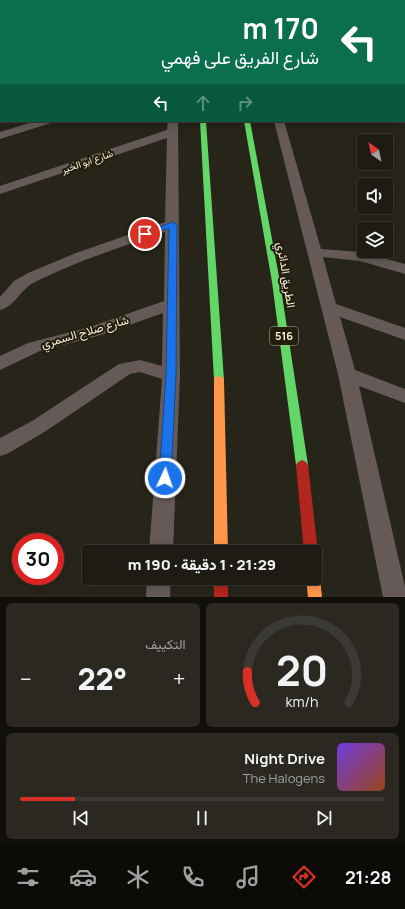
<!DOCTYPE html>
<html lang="ar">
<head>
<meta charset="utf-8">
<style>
  :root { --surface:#1d1b13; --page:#2a2821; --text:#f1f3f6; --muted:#a0a1a0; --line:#3b3933; --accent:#d93025 }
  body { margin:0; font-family:Manrope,Vazirmatn,sans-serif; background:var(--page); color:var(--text); direction:rtl; height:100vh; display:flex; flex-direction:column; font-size:15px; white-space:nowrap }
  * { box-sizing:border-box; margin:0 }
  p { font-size:13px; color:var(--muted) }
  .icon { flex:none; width:22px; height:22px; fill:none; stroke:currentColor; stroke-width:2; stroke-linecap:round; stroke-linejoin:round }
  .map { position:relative; height:597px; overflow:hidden; direction:ltr }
  .panel { display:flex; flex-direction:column; gap:6px; padding:6px; background:#100f0a; flex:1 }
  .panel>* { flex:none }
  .guide { position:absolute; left:0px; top:0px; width:405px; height:122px; box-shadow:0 2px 10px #0003,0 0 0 1px var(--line); direction:rtl; background:#0b6e4f; color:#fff; overflow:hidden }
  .needle { width:26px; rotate:327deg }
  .fabs { position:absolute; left:357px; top:134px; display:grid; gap:8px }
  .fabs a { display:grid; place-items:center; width:36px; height:36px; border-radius:4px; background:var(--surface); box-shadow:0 2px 10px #0003,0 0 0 1px var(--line); font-size:20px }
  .speed { position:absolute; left:12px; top:533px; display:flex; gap:8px; font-size:20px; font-weight:700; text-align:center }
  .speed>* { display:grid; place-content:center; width:52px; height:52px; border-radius:50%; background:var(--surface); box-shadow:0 2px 10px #0003,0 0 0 1px var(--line); line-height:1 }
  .speed .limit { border:6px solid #d22; background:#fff; color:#111 }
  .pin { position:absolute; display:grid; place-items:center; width:34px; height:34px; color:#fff; margin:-17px; border:2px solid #fff; border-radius:50%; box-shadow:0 1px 4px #0007 }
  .me { position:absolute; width:44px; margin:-22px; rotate:3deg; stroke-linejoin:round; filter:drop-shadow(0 0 3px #0008) }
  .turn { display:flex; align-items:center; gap:14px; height:84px; padding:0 20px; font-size:18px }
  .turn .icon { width:52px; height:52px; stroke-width:2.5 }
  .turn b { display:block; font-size:28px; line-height:34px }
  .lanes { display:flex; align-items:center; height:38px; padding:0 20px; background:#0003; justify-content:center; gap:20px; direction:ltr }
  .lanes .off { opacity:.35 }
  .big { font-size:30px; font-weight:800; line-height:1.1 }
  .panel .tile { flex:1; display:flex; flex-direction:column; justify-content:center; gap:6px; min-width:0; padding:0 14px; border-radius:6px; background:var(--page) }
  .panel .dial { align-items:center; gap:0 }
  .dial svg { height:104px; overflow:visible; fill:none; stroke:var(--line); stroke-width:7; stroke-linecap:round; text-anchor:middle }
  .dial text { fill:var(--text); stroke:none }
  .song { display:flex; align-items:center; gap:12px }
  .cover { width:48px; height:48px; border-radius:6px; background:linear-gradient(135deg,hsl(260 70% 55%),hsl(20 70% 35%)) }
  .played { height:4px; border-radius:2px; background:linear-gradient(90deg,var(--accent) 15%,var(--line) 15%) }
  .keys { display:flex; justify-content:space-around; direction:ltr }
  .heat { display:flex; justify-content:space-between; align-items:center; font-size:22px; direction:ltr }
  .panel .tiles { flex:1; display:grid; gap:6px; grid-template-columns:1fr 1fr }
  .tile:last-child { grid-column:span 2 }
  .trip { position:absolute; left:82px; top:545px; width:240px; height:40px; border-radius:4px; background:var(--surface); box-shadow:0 2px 10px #0003,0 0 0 1px var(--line); font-weight:800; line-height:40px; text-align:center; direction:rtl }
  .tab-bar { display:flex; height:64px; justify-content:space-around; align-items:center; background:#0c0b08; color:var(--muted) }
  .tab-bar .icon { width:28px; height:28px }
  .tab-bar .current { color:var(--accent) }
  .tab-bar b { font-size:18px; color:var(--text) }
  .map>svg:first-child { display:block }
</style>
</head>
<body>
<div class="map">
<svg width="405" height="597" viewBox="0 0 405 597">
  <rect width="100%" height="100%" fill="#272419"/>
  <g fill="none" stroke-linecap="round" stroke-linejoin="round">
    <path fill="#264955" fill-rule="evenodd" d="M0 9H1V13H0Z"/>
    <path fill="#655a58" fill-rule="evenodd" d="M169 0H177V1H169Z
      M244 0H252V1H244Z
      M0 3H1V7H0Z
      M404 19H405V23H404Z
      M404 34H405V40H404Z
      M1 42V48L0 49V43Z
      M0 56H1L0 63Z
      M404 59H405V65H404Z
      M0 90H1V96H0Z
      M0 107H1V113H0Z
      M36 121H52L51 123 0 139V132Z
      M168 121H178L180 375 173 552H149L162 379 140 372 130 374 46 431 7 454 0 456V438L32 421 119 364 140 360 162 366 163 313 101 335 40 351 0 370V356L28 343 90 327 164 301 165 232C121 247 77 261 35 282 19 290 16 306 0 310V297L14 281 28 273 76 253 165 222 167 138 0 194V186L167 130Z
      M274 121H284L321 249 360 252 405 264V274L360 261 323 257 336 304 405 328V340L340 317 355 370 405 389V403L359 386 405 587V597H383L338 374Z
      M147 578H171L170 597H146Z"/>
    <path fill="#63d668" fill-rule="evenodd" d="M200 121H206L224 380 223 383H215L214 380Z
      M244 121H250L280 282 308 465 306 468 302 470 298 468 296 465 272 282Z"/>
    <path fill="#ff974d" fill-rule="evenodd" d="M193 0H197V1H193Z
      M224 0H228L229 1H225Z
      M219 376 223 377 224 380 228 552H214V380L215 377Z
      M315 572 318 574 320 578 322 597H308L306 578H315Z"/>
    <path fill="#b3261e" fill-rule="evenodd" d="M302 460 306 462 308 465 318 552 315 556V552H304L296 465 298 462Z
      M214 578H228V597H214Z"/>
  </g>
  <path fill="#1a73e8" stroke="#114b97" d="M173 222 177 224 176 375 171 478 169 482 165 483 161 482 159 478 166 375 169 228 145 236 141 234Z"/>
  <g text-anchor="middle" stroke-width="4" stroke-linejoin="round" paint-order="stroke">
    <g font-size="10" fill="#f5f1e5" stroke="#231e09">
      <text transform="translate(87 161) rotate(-19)" y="4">شارع ابو الخير</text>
    </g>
    <rect fill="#231e09" stroke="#b6b2a3" stroke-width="1" x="270" y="327" width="28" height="18" rx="3"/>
    <g font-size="11" font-weight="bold" fill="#f5f1e5">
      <text x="284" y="340">516</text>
    </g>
    <g font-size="12" fill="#f5f1e5" stroke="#231e09">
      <text transform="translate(286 275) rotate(81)" y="4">الطريق الدائري</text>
      <text transform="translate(85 332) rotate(-16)" y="4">شارع صلاح السمري</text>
    </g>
  </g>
</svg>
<div class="fabs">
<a><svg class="needle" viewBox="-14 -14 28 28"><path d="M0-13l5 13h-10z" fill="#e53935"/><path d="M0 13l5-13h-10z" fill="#a0a1a0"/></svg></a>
<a><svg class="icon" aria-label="sound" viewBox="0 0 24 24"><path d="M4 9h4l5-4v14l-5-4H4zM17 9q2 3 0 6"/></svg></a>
<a><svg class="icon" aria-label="layers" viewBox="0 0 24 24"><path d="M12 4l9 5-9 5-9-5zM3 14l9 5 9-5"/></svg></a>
</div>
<div class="speed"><div class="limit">30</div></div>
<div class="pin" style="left:145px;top:234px;background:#d93025"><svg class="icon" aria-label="arrive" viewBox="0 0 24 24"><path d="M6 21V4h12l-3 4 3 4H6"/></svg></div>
<svg class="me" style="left:165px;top:478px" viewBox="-20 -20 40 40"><circle r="17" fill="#1a73e8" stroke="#fff" stroke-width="3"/><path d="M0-11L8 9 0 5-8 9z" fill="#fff"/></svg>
<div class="trip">21:29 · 1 دقيقة · 190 m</div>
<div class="guide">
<div class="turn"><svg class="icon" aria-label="left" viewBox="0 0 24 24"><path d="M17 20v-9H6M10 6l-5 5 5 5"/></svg><div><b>170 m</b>شارع الفريق على فهمي</div></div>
<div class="lanes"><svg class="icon" aria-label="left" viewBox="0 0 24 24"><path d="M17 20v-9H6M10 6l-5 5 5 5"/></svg><svg class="icon off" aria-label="ahead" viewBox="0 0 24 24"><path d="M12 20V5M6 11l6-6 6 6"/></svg><svg class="icon off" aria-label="right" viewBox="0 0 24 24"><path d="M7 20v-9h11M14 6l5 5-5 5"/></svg></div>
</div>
</div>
<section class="panel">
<div class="tiles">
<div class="tile dial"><svg viewBox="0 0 100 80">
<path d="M14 69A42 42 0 1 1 86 69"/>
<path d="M14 69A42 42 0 0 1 8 45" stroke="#d93025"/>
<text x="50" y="56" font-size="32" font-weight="700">20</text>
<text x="50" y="72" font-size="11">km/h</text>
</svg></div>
<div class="tile"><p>التكييف</p>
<div class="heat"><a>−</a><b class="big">22°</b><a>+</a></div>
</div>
<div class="tile">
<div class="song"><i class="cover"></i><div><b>Night Drive</b><p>The Halogens</p></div></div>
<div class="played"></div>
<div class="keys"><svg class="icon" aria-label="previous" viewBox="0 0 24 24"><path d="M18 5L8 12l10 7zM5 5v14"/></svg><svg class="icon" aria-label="pause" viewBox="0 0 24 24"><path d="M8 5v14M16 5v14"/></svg><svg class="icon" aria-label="next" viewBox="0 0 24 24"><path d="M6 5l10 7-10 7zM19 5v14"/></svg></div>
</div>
</div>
</section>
<nav class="tab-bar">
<b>21:28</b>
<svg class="icon current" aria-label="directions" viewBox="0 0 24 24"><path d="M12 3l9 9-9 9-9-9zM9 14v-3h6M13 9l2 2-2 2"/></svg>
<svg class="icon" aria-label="music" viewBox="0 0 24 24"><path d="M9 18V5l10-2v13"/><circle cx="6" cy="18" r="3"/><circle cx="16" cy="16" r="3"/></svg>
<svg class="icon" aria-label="phone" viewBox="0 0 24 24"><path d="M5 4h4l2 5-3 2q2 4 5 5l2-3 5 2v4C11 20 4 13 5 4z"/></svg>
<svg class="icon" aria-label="climate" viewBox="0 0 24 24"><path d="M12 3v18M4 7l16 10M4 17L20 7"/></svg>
<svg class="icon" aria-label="car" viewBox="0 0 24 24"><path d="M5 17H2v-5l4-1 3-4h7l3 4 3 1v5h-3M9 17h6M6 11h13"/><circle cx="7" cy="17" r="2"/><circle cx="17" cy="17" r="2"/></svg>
<svg class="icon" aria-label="filters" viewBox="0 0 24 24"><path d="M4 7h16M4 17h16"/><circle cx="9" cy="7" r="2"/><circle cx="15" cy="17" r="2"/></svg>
</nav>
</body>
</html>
